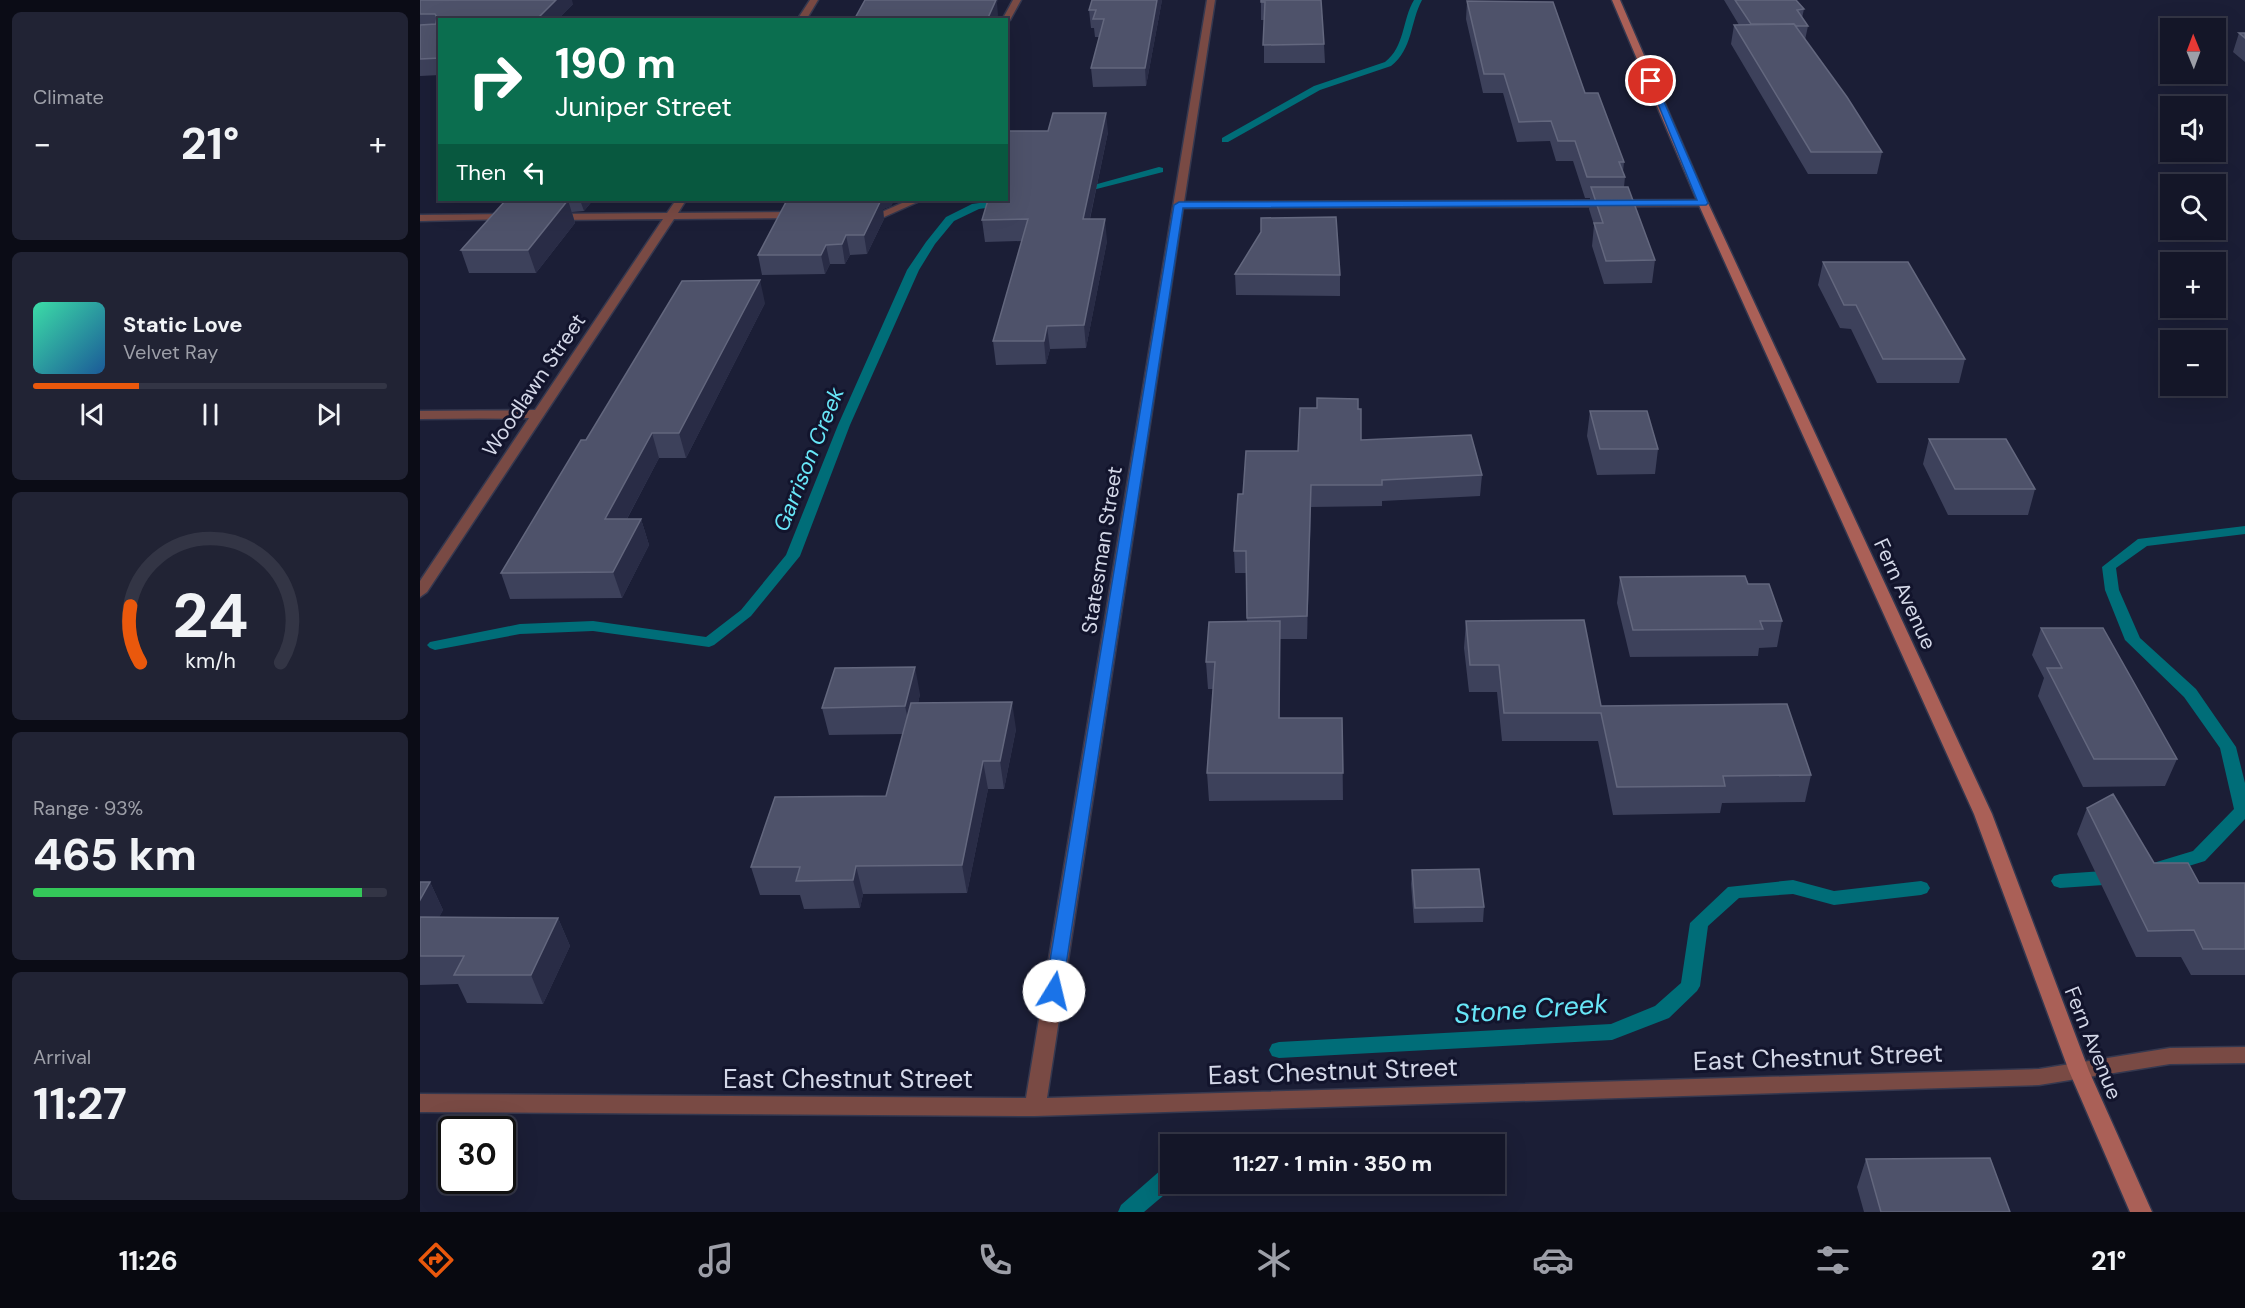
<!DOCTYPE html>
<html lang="en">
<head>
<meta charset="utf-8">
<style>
  :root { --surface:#141628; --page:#212334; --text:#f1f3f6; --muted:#9d9fa8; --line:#333545; --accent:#ea580c }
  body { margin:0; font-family:"DM Sans",sans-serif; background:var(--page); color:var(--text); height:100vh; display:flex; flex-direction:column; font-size:22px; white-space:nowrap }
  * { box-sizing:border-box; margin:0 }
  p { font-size:20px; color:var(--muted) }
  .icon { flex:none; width:33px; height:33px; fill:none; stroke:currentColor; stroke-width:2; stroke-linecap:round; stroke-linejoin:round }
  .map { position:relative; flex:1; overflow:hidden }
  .sheet { display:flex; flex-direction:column; gap:12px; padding:12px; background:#0b0c16; width:420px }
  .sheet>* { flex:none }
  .banner { position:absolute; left:18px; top:18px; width:570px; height:183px; border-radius:0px; box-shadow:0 6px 24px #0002,0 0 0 2px var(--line); background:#0b6e4f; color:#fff; overflow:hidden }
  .needle { width:39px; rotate:359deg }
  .fabs { position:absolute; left:1740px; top:18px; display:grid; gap:12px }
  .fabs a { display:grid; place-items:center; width:66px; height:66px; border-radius:0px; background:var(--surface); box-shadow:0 6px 24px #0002,0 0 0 2px var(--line); font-size:30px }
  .speed { position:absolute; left:18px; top:1116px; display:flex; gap:12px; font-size:30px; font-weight:700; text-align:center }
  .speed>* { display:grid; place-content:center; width:78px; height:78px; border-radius:50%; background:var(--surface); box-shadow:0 6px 24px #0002,0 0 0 2px var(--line); line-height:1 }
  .speed .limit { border:3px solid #111; border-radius:9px; background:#fff; color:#111 }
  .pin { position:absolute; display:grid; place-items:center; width:51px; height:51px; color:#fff; margin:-26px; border:3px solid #fff; border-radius:50%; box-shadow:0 2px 6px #0007 }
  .me { position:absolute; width:66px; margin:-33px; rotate:9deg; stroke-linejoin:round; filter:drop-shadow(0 0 4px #0008) }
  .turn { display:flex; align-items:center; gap:21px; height:126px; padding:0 18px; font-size:27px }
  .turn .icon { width:78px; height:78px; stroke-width:2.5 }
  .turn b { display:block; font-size:42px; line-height:51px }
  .then { display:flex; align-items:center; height:57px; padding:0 18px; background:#0003; gap:12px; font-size:22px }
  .big { font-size:45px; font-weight:700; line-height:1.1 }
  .sheet .card { flex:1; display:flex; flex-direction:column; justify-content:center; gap:9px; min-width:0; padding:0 21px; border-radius:9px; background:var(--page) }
  .sheet .dial { align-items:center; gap:0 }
  .dial svg { height:156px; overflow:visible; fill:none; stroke:var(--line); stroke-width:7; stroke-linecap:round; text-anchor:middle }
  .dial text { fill:var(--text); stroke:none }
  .song { display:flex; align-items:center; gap:18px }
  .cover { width:72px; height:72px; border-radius:9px; background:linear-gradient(135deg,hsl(160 70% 55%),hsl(210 70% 35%)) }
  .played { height:6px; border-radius:3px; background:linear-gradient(90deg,var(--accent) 30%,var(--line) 30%) }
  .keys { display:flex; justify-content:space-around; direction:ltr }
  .heat { display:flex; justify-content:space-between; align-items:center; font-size:33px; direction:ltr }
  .charge { height:9px; border-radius:4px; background:linear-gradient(90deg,#34c759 93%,var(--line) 0) }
  .trip { position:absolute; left:740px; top:1134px; width:345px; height:60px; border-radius:0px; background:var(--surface); box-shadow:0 6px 24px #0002,0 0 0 2px var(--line); font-weight:700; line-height:60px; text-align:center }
  .dock { display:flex; height:96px; justify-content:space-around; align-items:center; background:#080910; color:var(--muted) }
  .dock .icon { width:42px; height:42px }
  .dock .current { color:var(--accent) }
  .dock b { font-size:27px; color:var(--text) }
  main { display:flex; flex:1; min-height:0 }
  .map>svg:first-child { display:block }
</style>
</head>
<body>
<main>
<section class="sheet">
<div class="card"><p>Climate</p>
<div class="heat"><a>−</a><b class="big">21°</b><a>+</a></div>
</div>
<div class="card">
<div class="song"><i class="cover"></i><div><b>Static Love</b><p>Velvet Ray</p></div></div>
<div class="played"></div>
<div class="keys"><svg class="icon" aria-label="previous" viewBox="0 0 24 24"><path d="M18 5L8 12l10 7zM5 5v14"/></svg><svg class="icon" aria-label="pause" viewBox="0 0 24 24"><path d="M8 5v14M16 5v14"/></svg><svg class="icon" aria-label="next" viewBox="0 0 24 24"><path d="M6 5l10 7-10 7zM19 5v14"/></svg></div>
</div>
<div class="card dial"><svg viewBox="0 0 100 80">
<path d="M14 69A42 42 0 1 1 86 69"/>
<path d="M14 69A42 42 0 0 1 9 40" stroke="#ea580c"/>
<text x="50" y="56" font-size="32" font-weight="700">24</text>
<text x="50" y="72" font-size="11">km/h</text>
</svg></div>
<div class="card"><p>Range · 93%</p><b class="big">465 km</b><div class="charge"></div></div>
<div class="card"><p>Arrival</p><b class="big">11:27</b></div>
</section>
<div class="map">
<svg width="1825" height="1212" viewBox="0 0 1825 1212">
  <rect width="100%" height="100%" fill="#1b1e36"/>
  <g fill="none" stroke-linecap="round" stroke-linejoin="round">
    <path fill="#006d78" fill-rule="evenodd" d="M994 0H1002C990 22 993 49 971 66L900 90 808 142H802V138L894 86 965 62C985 47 982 20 994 0Z
      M739 167 743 168V172L657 194 652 191Z
      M581 200 591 202 586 205 559 209 534 221 515 244 499 270 430 425 380 556 331 616 294 645 289 647 173 631 100 634 15 650 10 648 7 645 10 642 100 624 173 621 286 637 321 610 366 555 418 425 487 270 506 242 526 217 552 204Z
      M1825 526V534L1727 546 1696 568 1699 590 1720 638 1776 689 1816 747 1825 783V819L1785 861 1736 876 1730 874 1727 869 1730 864 1773 851 1814 809 1800 748 1764 697 1705 640 1685 590 1682 567 1718 539Z
      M1698 870 1704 872 1707 877 1704 882 1698 884 1640 888 1634 886 1631 881 1634 876 1640 874Z
      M1373 880 1414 891 1501 881 1507 883 1510 888 1507 893 1501 895 1414 905 1373 894 1319 898 1288 926 1280 986 1277 991 1249 1018 1192 1040 859 1058 852 1056 849 1050 852 1044 859 1042 1191 1024 1235 1006 1261 983 1270 923 1308 887Z
      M789 1134 796 1137 799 1144H777L780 1138Z
      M750 1167V1184H757L724 1212H698L701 1205 742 1169Z"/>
    <g stroke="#35384f" stroke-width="3">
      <path id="service" d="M593 0H601L590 20 586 22V20H582Z
        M489 200H502L464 217H456L455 215Z"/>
    </g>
    <g stroke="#35384f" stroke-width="3">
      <path id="minor" d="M390 0H398L386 20H377Z
        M787 0H795L764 202 1283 200 1288 203 1283 206 763 208 627 1098 1619 1069 1750 1048 1825 1047V1063L1750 1064 1619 1085 615 1116 0 1112V1094L606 1098Z
        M256 200H266L258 213 379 212 384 215 379 218 254 219 7 592 0 597V581L109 418 0 419V411L115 410 243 219 133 220 128 217 133 214 247 213Z
        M91 214 95 215V219L0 221V215Z"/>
    </g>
    <g stroke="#35384f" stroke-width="3">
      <path id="secondary" d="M1192 0H1200L1288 203 1572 814 1669 1071 1732 1212H1710L1649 1071 1554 814 1278 203Z"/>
    </g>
    <use href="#service" fill="#794a44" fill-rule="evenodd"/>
    <use href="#minor" fill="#794a44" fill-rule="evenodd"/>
    <use href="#secondary" fill="#aa6057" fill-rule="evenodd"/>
  </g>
  <path fill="#3d415b" d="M0 0 153 4 137 20H20V75L0 76Z
    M742 0 726 86 673 87 671 68 679 37H675L674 28H671L669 10Z
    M841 0 904 44 905 63H844V20H841Z
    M1304 0H1376L1384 9 1382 18 1388 26 1385 40 1462 152 1457 174H1388L1311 44 1314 25H1319Z
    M1047 1 1165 93 1204 162 1203 172 1205 177 1204 187 1235 260 1232 283 1184 284 1172 246 1174 225 1169 209 1170 198H1165L1153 161H1136L1130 141 1097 142 1083 93H1063L1046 19Z
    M1819 33H1825V62L1813 52Z
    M688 132 670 219 687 241 666 348 630 349 626 364 576 365 573 341 602 241 565 242 562 220Z
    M97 200H173L164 211 152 212 155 223 116 273H49L41 250 98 201Z
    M374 200H474L471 206 463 209 464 219 447 254 430 255 425 264H410L405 274 342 275 338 255 374 202Z
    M1403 262 1545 359 1539 383H1457L1431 329 1420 328 1398 285Z
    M815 274 920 275V296L816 295Z
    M345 303 266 458H239L207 519H221L229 545 202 598 90 599 81 573 166 440Z
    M897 408 938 409 941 440 1062 475 1060 496 962 501V506L891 507 887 639H860V718H922L923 800 789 801 787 773 793 689H788L786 662 827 622V573H815L814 551 823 494 878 451Z
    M1170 411 1238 449 1235 474 1177 475 1167 436Z
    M1509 439 1615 489 1608 515H1528L1503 464Z
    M1200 577 1328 584 1362 621 1357 647 1339 648 1338 656 1210 657 1197 603Z
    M1046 621 1181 706 1391 775 1385 802 1302 803 1300 813 1193 815 1178 741H1082L1077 692H1049L1044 648Z
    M1621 628 1757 759 1745 786 1663 787 1618 696 1624 678 1612 655Z
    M500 694 498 703 596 729 584 789H568L547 893 443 894 440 908 384 909 380 895H340L331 867 466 796 483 734 409 735 402 708Z
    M1667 808 1734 863 1779 883H1825V975H1771L1761 957H1716L1657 834Z
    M992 870 1064 907 1063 922 994 923 991 884Z
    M0 882H10L23 910 19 917 138 918 150 946 123 1004 47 1003 38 984 0 985Z
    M1446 1159 1590 1212H1444L1437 1187Z"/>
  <path fill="#292c46" d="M136 0H152L153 4 137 20H116Z
    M571 0H578L577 3 578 15 576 20H567Z
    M737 0H742L726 86 725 68Z
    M686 113 688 132 665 241 663 219Z
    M148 200 155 223 116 273 108 250Z
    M160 200H173L164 211Z
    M459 200H474L471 206 463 209 464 219 447 254 444 235 460 203Z
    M685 219 687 241 666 348 664 325Z
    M426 235 430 255 425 264 422 244Z
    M406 245 410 264 405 274 401 255Z
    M340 280 345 303 266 458 259 433Z
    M627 326 630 349 626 364 624 341Z
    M232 433 239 458 193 545 185 519Z
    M891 485V507L887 639V616Z
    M221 519 229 545 202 598 193 572Z
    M860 621V648L859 746V718Z
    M495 667 500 694 491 734 485 706Z
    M592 702 596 729 584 789 580 761Z
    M563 761 568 789 547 893 542 865Z
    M436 866 443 894 440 908 433 880Z
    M10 882 23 910 5 945 0 936V900Z
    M138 918 150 946 123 1004 111 975Z"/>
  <path fill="#4e526a" stroke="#63677e" stroke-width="1.5" d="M0 0H136L116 20H20V58L0 59V25L16 24 17 17 15 14H0Z
    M445 0H576L567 20H434Z
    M672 0H737L725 68H671L684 19H673L676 10H669Z
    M841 0H901L904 44 843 45 845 2H841Z
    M1315 0H1376L1384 9 1377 10 1388 26H1376L1374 24H1331Z
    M1047 1 1133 2 1165 93H1178L1204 162H1199L1205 177H1167L1155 141H1138L1131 121 1099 122 1084 74H1064Z
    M1374 24 1427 97 1462 152H1391L1314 25Z
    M1819 33H1825V38Z
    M633 113H686L663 219H685L664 325 627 326 624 341H573L608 219 562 220 568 200H586V139L589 131H628Z
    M1171 187H1208L1235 260 1186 261 1174 223H1183Z
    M148 200 108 250H41L85 201Z
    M461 200 444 235H426L422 244 406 245 401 255H338L366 202Z
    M916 217 920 275 815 274 841 232V218Z
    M1403 262H1488L1545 359H1463L1436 305H1424Z
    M340 280 259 433H232L185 519H221L193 572 81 573 161 440H166L262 281Z
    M897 398 938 399V409H941V440L1051 435 1062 475 962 480V485H891L887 616 827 618 826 551H814L818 494H823L826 451H878L880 408H897Z
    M1170 411H1227L1238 449H1180Z
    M1509 439H1586L1615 489H1535Z
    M1325 576 1328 584H1349L1362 621H1340L1343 629 1213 630 1200 577Z
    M1164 620 1181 706 1367 704 1391 775 1303 776 1305 786 1197 787 1181 713H1084L1079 665H1050L1046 621Z
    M860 621 859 718H922L923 773H787L795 662H786L789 622Z
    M1621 628H1683L1757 759H1674L1627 668H1642Z
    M495 667 485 706 402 708 415 668Z
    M592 702 580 761H563L542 865 436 866 433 880 376 881 380 867H331L355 797 466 796 491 703Z
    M1693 794 1734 863H1768L1779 883H1825V949H1783L1774 930 1728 931 1667 808Z
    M1059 869 1064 907 995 908 992 870Z
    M0 882H10L0 900Z
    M0 917 138 918 111 975H34L44 956H0Z
    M1570 1158 1590 1212H1461L1446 1159Z"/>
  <path fill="#1a73e8" stroke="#114b97" stroke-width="1.5" d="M1228 79 1235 81 1288 203 1286 205 763 208 642 991 640 996 634 998 627 996 625 991 754 205 759 202 1277 200Z"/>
  <g text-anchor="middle" stroke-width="6" stroke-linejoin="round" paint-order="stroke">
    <g font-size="21" fill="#d4d8e8" stroke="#12142c">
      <text transform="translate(114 385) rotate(-56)" y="7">Woodlawn Street</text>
      <text transform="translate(682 550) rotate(-81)" y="7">Statesman Street</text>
      <text transform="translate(1485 594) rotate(65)" y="7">Fern Avenue</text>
      <text transform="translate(1673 1043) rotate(68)" y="7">Fern Avenue</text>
    </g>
    <g font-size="22" font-style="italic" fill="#68e7f8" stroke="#12142c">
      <text transform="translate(388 459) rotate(-68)" y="8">Garrison Creek</text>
    </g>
    <g font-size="26" fill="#d4d8e8" stroke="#12142c">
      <text transform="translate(1398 1057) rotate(-2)" y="9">East Chestnut Street</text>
      <text transform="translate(913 1071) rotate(-2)" y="9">East Chestnut Street</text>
      <text x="428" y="1088">East Chestnut Street</text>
    </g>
    <g font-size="27" font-style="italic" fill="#68e7f8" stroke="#12142c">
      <text transform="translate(1111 1009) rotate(-4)" y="9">Stone Creek</text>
    </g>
  </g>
</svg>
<div class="fabs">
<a><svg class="needle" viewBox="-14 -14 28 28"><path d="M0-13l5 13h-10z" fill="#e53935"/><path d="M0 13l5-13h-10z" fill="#9d9fa8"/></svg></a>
<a><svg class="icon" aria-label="sound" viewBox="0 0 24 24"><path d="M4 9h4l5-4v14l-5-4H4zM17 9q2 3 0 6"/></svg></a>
<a><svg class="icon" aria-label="search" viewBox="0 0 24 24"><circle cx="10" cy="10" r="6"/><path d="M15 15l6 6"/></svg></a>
<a>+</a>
<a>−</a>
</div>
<div class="speed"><div class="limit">30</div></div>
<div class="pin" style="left:1231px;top:81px;background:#d93025"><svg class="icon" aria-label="arrive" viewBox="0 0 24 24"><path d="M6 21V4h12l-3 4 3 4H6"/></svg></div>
<svg class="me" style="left:634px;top:991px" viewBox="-20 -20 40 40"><circle r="19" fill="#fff"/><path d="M0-13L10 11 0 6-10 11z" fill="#1a73e8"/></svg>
<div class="trip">11:27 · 1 min · 350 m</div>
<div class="banner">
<div class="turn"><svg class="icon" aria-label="right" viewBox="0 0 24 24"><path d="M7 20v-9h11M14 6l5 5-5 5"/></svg><div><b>190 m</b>Juniper Street</div></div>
<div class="then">Then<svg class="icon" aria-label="left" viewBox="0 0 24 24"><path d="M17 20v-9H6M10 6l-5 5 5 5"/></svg></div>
</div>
</div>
</main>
<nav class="dock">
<b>11:26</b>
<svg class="icon current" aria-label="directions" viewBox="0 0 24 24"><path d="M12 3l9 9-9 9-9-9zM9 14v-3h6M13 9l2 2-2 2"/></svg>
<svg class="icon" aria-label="music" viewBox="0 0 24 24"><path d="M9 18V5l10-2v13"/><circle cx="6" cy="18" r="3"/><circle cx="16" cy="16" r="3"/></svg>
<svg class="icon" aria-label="phone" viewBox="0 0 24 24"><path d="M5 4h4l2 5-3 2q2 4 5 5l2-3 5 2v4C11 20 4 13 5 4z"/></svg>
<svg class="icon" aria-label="climate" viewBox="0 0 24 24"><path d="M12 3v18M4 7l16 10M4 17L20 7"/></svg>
<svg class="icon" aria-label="car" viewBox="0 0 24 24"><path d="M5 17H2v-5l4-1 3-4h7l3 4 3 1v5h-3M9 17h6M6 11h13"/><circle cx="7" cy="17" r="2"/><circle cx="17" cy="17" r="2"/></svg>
<svg class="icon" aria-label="filters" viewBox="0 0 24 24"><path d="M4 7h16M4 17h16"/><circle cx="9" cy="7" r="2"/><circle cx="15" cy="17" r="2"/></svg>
<b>21°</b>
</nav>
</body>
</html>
